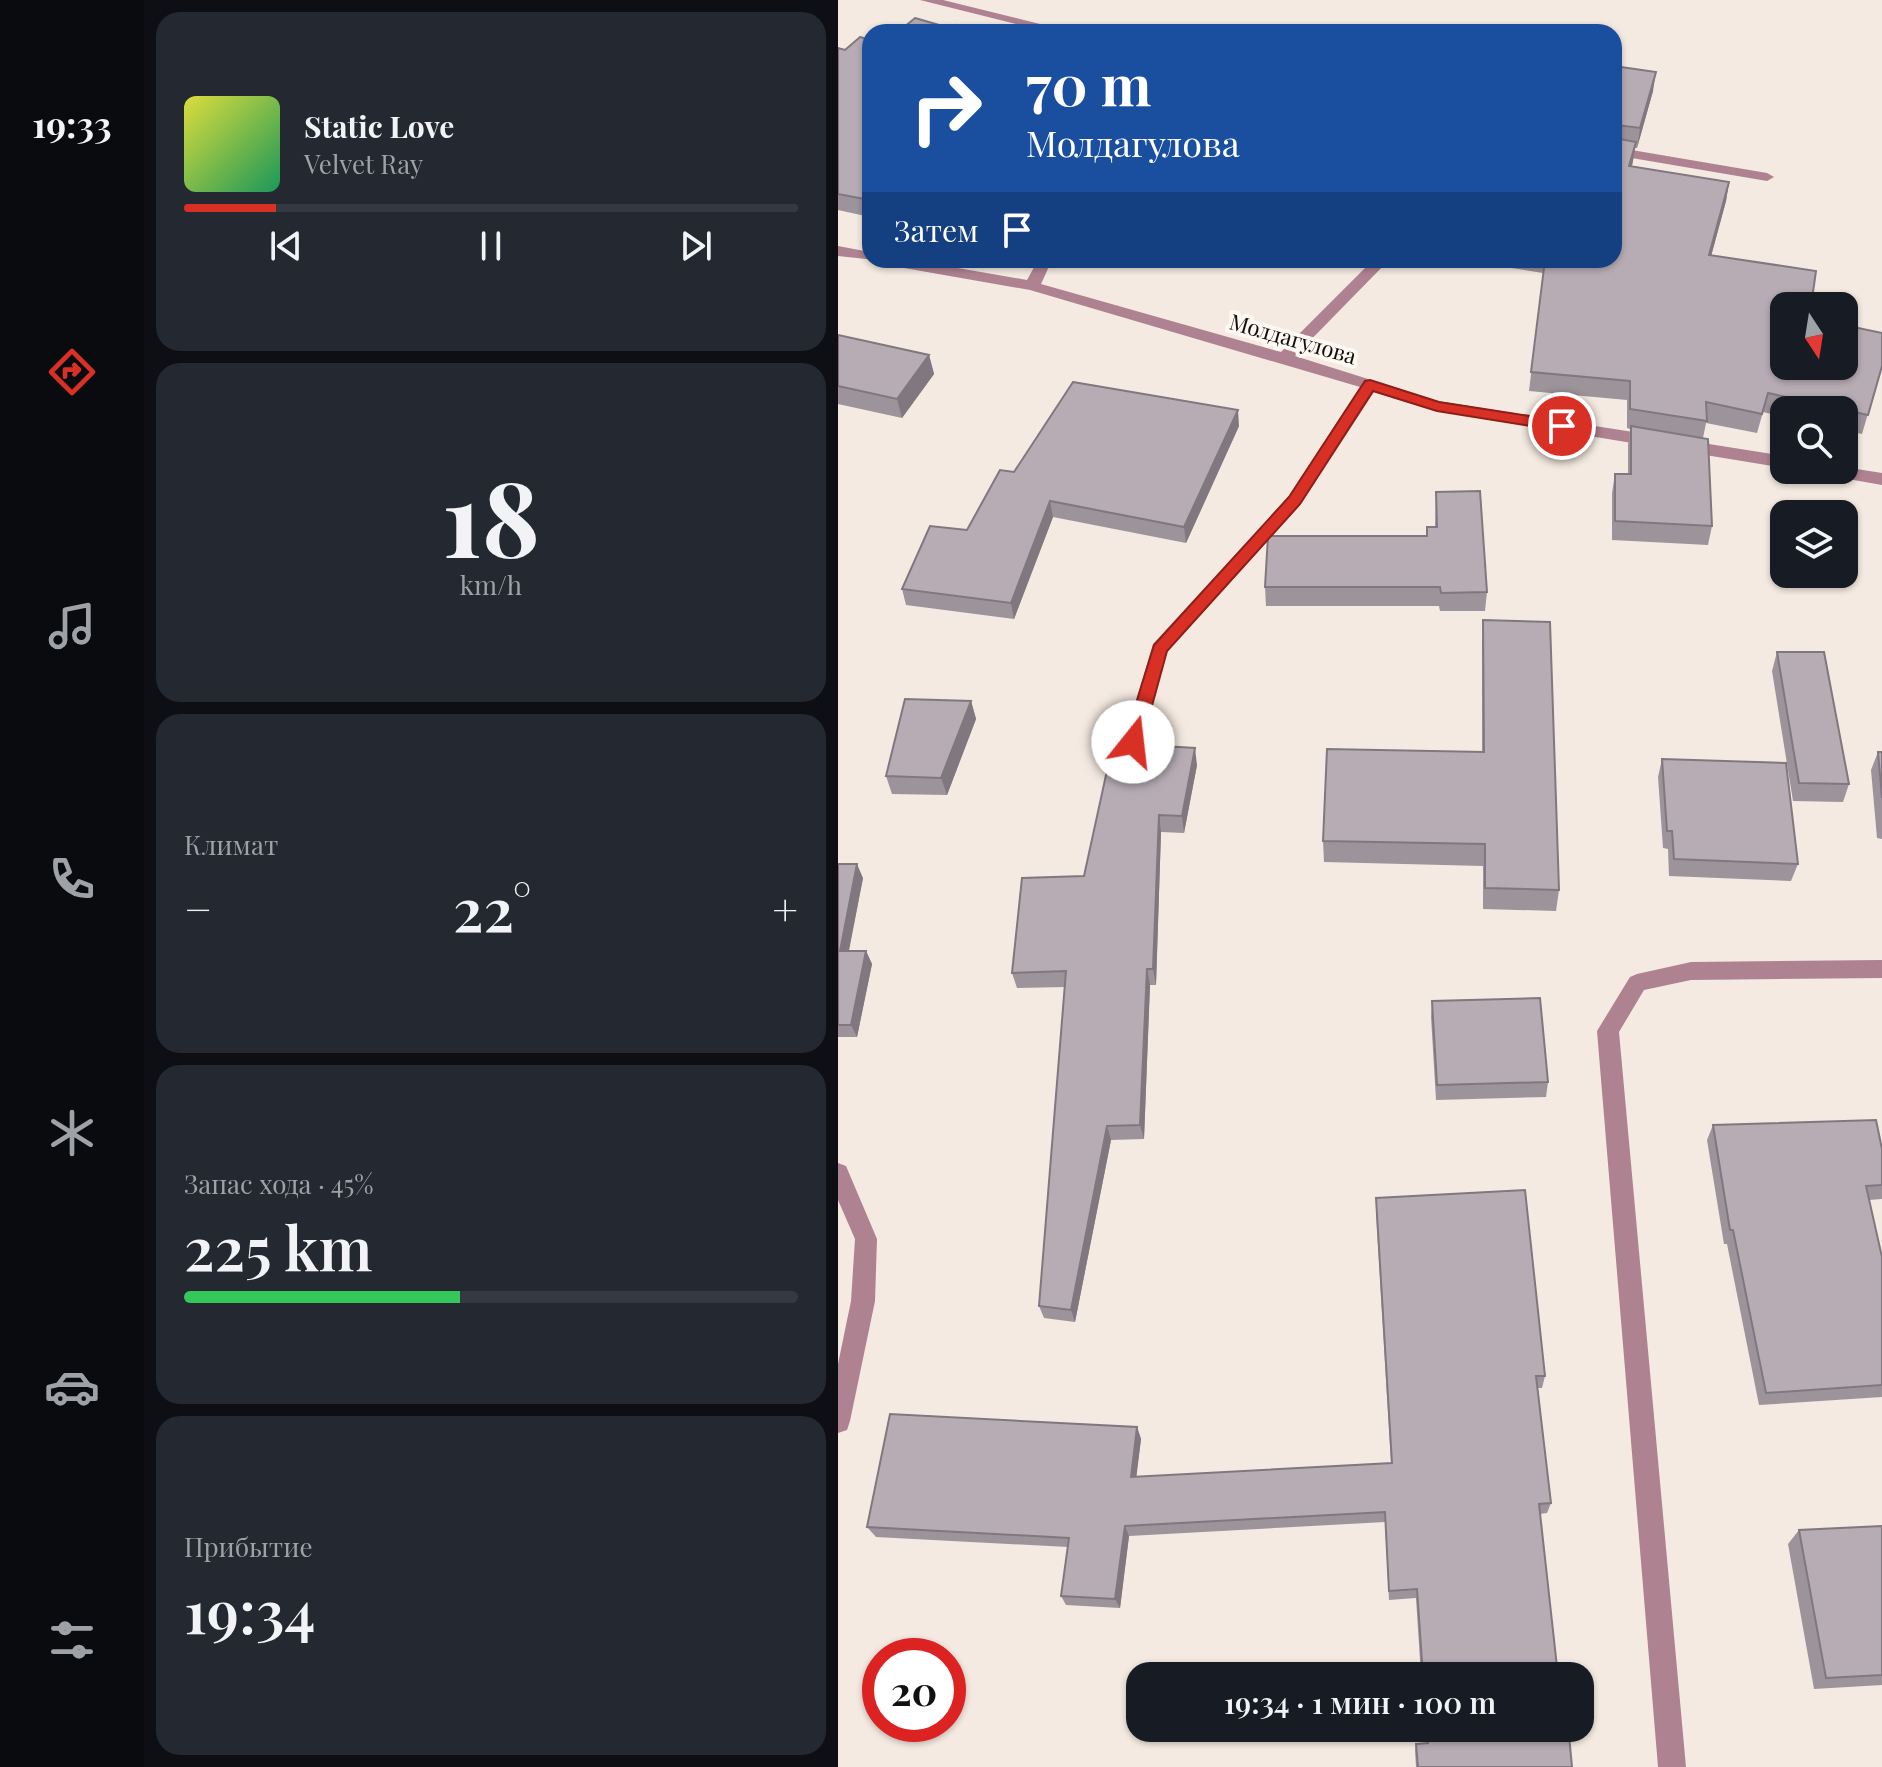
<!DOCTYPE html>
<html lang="ru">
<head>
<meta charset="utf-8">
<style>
  :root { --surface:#171b24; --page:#242831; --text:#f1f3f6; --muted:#9ea1a6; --line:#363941; --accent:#d93025 }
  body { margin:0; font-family:"Playfair Display",serif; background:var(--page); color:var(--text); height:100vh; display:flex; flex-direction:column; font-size:30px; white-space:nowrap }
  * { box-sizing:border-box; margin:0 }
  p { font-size:26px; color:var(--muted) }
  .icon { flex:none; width:44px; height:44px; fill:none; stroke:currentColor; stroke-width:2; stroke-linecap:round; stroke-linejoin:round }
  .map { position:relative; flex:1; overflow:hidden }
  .panel { display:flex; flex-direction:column; gap:12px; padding:12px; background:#0d0f14; width:694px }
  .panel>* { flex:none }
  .banner { position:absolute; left:24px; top:24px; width:760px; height:244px; border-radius:24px; box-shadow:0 2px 6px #0004; background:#1a4fa0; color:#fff; overflow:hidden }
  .needle { width:52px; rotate:168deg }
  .buttons { position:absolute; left:932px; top:292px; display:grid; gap:16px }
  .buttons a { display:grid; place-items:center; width:88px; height:88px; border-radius:16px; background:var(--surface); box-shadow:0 2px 6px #0004; font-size:40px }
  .speed { position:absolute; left:24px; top:1638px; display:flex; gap:16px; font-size:40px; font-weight:700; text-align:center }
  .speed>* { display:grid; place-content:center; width:104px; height:104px; border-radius:50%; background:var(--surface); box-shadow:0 2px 6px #0004; line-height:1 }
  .speed .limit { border:12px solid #d22; background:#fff; color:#111 }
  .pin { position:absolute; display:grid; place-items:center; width:68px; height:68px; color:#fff; margin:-34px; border:4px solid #fff; border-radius:50%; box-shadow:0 2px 8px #0007 }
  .me { position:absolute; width:88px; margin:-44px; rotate:16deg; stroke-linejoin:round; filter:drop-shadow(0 0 6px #0008) }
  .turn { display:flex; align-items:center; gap:28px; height:168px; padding:0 32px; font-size:36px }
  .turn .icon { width:104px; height:104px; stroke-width:2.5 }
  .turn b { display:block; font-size:56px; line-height:68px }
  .then { display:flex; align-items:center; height:76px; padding:0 32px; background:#0003; gap:16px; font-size:30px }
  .big { font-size:60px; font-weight:600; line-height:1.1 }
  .panel .tile { flex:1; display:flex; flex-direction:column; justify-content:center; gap:12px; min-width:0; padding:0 28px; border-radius:24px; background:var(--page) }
  .panel .dial { align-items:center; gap:0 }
  .dial b { font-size:104px; line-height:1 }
  .song { display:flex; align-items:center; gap:24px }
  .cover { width:96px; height:96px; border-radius:12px; background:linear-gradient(135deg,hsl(60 70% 55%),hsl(150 70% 35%)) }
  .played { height:8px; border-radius:4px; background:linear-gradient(90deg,var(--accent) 15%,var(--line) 15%) }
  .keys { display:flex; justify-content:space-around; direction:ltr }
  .heat { display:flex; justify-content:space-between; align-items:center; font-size:44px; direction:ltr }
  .charge { height:12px; border-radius:6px; background:linear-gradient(90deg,#34c759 45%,var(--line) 0) }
  .trip { position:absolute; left:288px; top:1662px; width:468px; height:80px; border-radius:24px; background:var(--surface); box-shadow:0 2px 6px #0004; font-weight:600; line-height:80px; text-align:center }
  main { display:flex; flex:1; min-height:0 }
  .dock { display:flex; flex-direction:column; width:144px; justify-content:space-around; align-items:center; background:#090b0e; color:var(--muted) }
  .dock .icon { width:56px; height:56px }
  .dock .current { color:var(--accent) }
  .dock b { font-size:36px; color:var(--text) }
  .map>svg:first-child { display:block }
</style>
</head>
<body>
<main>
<nav class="dock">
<b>19:33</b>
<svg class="icon current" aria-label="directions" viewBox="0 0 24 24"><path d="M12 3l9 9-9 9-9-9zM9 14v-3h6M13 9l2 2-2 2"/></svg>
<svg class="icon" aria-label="music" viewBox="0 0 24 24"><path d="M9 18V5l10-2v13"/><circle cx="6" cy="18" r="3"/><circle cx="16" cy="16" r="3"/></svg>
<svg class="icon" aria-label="phone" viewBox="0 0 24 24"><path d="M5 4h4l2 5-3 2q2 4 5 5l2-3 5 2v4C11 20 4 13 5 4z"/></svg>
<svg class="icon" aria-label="climate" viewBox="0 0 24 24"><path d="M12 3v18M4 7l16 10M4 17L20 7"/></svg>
<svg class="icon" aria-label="car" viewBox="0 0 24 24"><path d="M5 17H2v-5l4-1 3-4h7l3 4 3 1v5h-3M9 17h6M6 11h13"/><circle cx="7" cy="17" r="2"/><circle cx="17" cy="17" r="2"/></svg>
<svg class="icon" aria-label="filters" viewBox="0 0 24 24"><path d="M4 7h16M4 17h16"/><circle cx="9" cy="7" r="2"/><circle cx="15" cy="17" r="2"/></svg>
</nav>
<section class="panel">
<div class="tile">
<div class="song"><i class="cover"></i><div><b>Static Love</b><p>Velvet Ray</p></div></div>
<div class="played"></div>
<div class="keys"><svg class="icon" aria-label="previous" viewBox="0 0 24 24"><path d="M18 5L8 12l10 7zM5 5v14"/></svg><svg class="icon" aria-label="pause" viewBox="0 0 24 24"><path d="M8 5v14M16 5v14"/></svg><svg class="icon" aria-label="next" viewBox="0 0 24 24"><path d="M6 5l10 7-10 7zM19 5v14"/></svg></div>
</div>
<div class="tile dial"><b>18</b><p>km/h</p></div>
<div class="tile"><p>Климат</p>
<div class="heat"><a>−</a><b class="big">22°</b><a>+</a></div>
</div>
<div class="tile"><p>Запас хода · 45%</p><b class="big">225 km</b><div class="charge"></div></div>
<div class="tile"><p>Прибытие</p><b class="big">19:34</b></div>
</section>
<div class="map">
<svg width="1044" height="1767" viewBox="0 0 1044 1767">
  <rect width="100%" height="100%" fill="#f4eae1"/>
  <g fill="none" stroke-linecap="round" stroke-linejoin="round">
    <path fill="#af8292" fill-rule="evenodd" d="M82 0H105L234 32H210Z
      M776 147 929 173 936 177 929 181 776 155Z
      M0 246 32 252V260H37L0 256Z
      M42 260H74L189 280 200 260H214L203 284 443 352 535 260H551L457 356 600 401 946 456V468L599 411 536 392 463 504 329 652 304 742 295 749 286 742 315 644 451 496 522 387 192 290 49 265Z
      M1006 467 1044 473V485L993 476 985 470H1006Z
      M1044 960V978L853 980 806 990 781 1032 848 1767H820L759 1031 792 977 799 974 853 962Z
      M0 1163 8 1166 39 1239 37 1301 12 1421 9 1430 0 1433V1364L13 1301 17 1239 0 1200Z"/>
  </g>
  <path fill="#9d949b" d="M32 40V217L0 210V48L7 50Z
    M776 66 815 91 799 148H797L794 166 891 182 888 201 873 256 946 306 1044 366 1024 434 1006 430V410H946V417L925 412 919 433 868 423 865 438 874 526 870 545 774 540V493L777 474H790V445L792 429 789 428V400L691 391 705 273 622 260H776Z
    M0 335 91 355 96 374 64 418 0 404Z
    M401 426 348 543 215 517 176 619 68 605 64 589 129 530 176 472Z
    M598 492 649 592 647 611H602L601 606H428L427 587 588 536 589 527H597Z
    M645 620 721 890 718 911 645 909V866L486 862 485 841 644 752V643Z
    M939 652 1011 784 1005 802 955 801 934 671Z
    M133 701 138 719 109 795 54 794 48 776Z
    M1040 752H1044V839L1039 838 1033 770Z
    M824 759 960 864 953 881 831 876 830 849 825 848 820 777Z
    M359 765 346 833 323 832 318 985H312L306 1139 273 1140 237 1322 206 1318 201 1306 227 987 179 988 174 973Z
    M0 864 25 878 11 951H28L34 964 19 1037H0Z
    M594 1001 710 1082 708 1097 598 1100 593 1017Z
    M875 1125 1044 1149V1199L1031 1200 1044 1257V1397L921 1405 889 1244H886L869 1140Z
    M538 1198 707 1376 704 1388H700L713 1503 709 1513 702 1514 720 1676H583L578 1598 551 1600 547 1522 291 1536 282 1608 228 1605 223 1596 230 1547 38 1537 29 1527 299 1427 303 1439 298 1477 553 1463 538 1212Z
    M1044 1526V1685L976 1689 950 1544 961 1530Z
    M587 1728H726L734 1767H578L577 1750 578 1744 588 1743Z"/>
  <path fill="#80787e" d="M818 72 815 91 799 148 802 128Z
    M798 142 795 161 789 185 791 166Z
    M891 182 888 201 868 275 871 255Z
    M91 355 96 374 64 418 59 399Z
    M400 410 401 426 348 543 346 527Z
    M212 501 215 517 176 619 173 603Z
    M133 701 138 719 109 795 103 778Z
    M357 748 359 765 346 833 344 816Z
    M321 815 323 832 318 985 315 969Z
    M19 864 25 878 8 964 2 951Z
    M28 951 34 964 19 1037 13 1025Z
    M309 969 312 985 306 1139 302 1125Z
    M269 1126 273 1140 237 1322 233 1310Z
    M299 1427 303 1439 297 1488 293 1477Z
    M287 1526 291 1536 282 1608 277 1599Z"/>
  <path fill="#b7acb4" stroke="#80787e" stroke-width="2" d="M77 18 115 29 118 25 144 32H60Z
    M22 37 32 40V200L0 194V48L7 50Z
    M776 66 818 72 802 128 779 125 776 127Z
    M776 134V138L798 142 791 166 891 182 871 255 978 271 973 306H946V366H1006V325L1044 333V366L1030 415 930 393 924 414 868 402 869 421 792 409V381L693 372 707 260H776Z
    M0 335 91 355 59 399 0 386Z
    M235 382 400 410 346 527 212 501 173 603 64 589 92 526 129 530 162 470 176 472Z
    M793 426 870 439 874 526 777 521V474H793Z
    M642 491 649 592 603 593 602 587H427L430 536H589V527H599L598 492Z
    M645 620 712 622 721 890 647 888V844L485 841 489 749 646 752Z
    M939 652H986L1011 784 961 783Z
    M67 699 133 701 103 778 48 776Z
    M275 743 357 748 344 816 321 815 315 969H309L302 1125 269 1126 233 1310 201 1306 228 971 174 973 184 878 246 876Z
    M1040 752H1044V798Z
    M824 759 948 763 960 864 836 859 834 831H829Z
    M0 864H19L2 951H28L13 1025H0Z
    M702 998 710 1082 599 1085 594 1001Z
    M1038 1120 1044 1149V1185L1028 1186 1044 1257V1385L928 1393 895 1230H892L875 1125Z
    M687 1190 707 1376H698L713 1503 701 1504 720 1676H585L579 1589 551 1591 547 1512 287 1526 277 1599 223 1596 231 1538 29 1527 52 1414 299 1427 293 1477 554 1463 538 1198Z
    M1044 1526V1675L988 1678 961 1530Z
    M589 1728H726V1736L731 1735 734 1767H580L578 1744 590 1743Z"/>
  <path fill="#d93025" stroke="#8d1f18" stroke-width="2" d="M532 380 601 402 724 421 732 426 724 431 599 411 535 391 462 504 329 651 304 742 301 746H289L286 742 316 645 451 497 527 381Z"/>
  <g text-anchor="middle" stroke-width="8" stroke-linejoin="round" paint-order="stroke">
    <g font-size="22" fill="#100d0a" stroke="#fef8f3">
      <text transform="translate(455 339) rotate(16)" y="8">Молдагулова</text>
    </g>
  </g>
</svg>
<div class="buttons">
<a><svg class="needle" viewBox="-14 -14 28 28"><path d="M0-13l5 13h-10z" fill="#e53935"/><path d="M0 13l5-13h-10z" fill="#9ea1a6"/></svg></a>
<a><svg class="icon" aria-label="search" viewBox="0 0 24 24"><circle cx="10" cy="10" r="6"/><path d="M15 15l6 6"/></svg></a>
<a><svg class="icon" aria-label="layers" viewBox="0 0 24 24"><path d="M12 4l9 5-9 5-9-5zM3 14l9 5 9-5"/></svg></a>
</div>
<div class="speed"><div class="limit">20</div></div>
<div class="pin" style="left:724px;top:426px;background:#d93025"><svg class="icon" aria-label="arrive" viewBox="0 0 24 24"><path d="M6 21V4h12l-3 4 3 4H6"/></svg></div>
<svg class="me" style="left:295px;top:742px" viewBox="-20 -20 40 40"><circle r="19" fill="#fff"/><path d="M0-13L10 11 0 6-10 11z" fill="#d93025"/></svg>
<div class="trip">19:34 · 1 мин · 100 m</div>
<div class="banner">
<div class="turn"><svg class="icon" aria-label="right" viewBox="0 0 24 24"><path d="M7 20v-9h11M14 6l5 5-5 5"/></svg><div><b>70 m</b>Молдагулова</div></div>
<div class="then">Затем<svg class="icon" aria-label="arrive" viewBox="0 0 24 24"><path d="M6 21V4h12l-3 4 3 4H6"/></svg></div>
</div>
</div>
</main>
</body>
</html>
